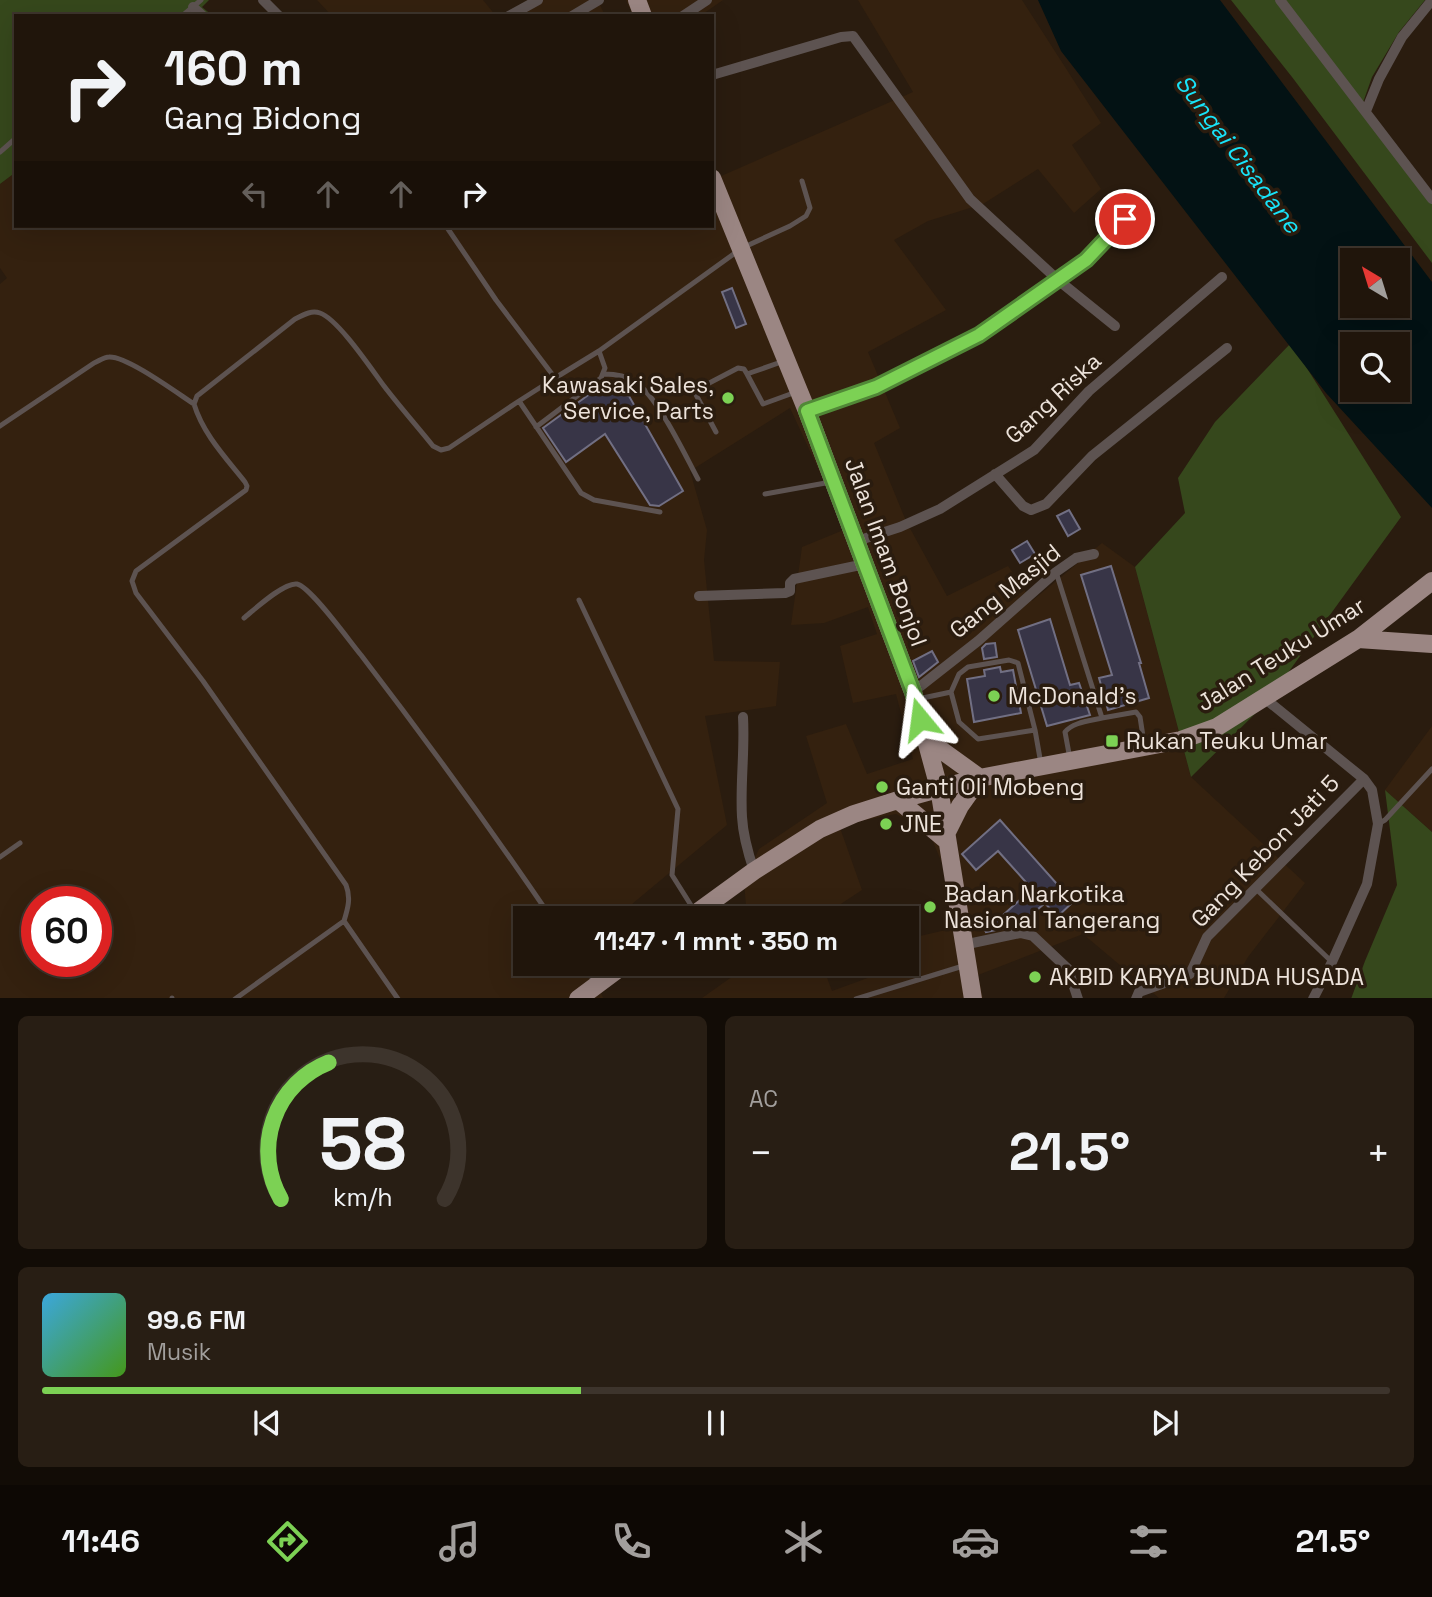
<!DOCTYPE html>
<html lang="id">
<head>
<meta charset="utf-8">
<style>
  :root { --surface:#20150b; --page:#281e14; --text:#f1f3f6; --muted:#a29f9d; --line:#3d342c; --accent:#7cd154 }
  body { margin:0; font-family:"Space Grotesk",sans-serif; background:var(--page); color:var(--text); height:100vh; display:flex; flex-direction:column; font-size:26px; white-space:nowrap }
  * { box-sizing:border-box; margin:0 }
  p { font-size:23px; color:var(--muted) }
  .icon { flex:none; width:38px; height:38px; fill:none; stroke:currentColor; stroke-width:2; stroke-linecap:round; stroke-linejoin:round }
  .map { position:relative; height:998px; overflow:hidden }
  .drawer { display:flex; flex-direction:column; gap:18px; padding:18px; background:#120c06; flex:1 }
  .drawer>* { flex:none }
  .hud { position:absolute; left:14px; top:14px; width:700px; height:214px; border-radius:0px; box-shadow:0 7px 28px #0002,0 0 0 2px var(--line); background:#20150b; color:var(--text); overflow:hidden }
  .needle { width:46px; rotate:322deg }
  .controls { position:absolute; left:1340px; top:248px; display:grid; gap:14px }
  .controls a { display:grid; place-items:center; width:70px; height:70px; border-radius:0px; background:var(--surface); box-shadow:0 7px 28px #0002,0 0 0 2px var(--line); font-size:35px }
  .speed { position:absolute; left:21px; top:886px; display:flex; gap:14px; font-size:35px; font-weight:700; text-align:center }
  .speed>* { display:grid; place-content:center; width:91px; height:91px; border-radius:50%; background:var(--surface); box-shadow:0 7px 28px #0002,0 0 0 2px var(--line); line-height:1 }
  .speed .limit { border:10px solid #d22; background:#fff; color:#111 }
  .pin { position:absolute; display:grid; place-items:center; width:60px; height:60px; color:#fff; margin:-30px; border:4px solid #fff; border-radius:50%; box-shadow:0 2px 7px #0007 }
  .me { position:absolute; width:77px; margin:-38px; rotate:344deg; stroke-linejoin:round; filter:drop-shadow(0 0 5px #0008) }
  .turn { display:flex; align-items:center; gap:24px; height:147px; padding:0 35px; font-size:32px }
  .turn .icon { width:91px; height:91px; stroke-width:2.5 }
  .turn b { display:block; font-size:49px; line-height:60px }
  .lanes { display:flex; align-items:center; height:66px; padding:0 35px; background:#0003; justify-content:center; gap:35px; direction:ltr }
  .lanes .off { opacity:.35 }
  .big { font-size:52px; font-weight:700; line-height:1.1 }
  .drawer .card { flex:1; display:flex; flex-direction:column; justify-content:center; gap:10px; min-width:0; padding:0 24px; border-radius:10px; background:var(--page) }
  .drawer .dial { align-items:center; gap:0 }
  .dial svg { height:182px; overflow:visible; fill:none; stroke:var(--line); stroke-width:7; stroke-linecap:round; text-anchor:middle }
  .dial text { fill:var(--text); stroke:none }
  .song { display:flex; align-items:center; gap:21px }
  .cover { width:84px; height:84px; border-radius:10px; background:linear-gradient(135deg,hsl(200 70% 55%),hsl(100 70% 35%)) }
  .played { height:7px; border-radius:4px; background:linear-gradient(90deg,var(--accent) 40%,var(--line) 40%) }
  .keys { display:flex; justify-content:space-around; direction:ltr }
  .heat { display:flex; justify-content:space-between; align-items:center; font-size:38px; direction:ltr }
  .drawer .tiles { flex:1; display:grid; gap:18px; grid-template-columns:1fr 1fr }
  .card:last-child { grid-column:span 2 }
  .trip { position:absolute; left:513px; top:906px; width:406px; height:70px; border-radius:0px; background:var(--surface); box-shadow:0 7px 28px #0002,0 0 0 2px var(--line); font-weight:700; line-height:70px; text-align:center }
  .tab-bar { display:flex; height:112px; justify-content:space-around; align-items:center; background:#0d0804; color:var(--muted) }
  .tab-bar .icon { width:49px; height:49px }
  .tab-bar .current { color:var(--accent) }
  .tab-bar b { font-size:32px; color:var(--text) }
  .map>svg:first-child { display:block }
</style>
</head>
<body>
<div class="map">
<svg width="1432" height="999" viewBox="0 0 1432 999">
  <rect width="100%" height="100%" fill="#2a1c0f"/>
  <path fill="#34210f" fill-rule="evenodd" d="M317 0H483L496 16H332Z
    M528 0H598L605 16H499Z
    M626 0H723L700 16H633Z
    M858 0H1022L1101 123 1072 145 1101 189 1074 213 1038 169 983 204 928 221 894 240 946 310 868 352 900 428 874 443 906 521 947 596 1008 566 1032 601 1102 543 1135 567 1191 777 1305 883 1248 957 1224 998H1159L1083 934 978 975 983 998H702L750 964H822L832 991 906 964 907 939 959 927 947 875 928 830 896 814 839 825 862 890 818 919H747L744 881 759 849 827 803 806 736 846 724 867 774 913 759 896 694 853 703 840 646 877 634 868 607 824 623 791 625 802 547 846 529 790 408 690 471 707 530 704 560 714 661 780 662 776 706 705 716 727 825 614 919H525V964H609L610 968 595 977 603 998H0V284L7 278 0 268V184L16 172V226H712V180L913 92ZM37 901H96V961H37Z
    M1432 726V832L1385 790Z"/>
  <path fill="#36481c" d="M0 0H209L202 7 213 16H16V172L0 184Z
    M1231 0H1425L1399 32 1372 77 1360 111 1432 199V263L1292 77Z
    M1291 343 1401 517 1266 703 1191 777 1135 567 1185 513 1178 478 1215 422Z
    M1385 790 1432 832V998L1351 999 1365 961 1397 885Z"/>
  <path fill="#031214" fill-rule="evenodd" d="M1038 0H1220L1432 282V508L1326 393 1061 51ZM1353 261H1398V306H1353ZM1353 345H1398V390H1353Z"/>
  <path fill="#383547" stroke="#716f83" stroke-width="2" d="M732 288 746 324 736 328 722 292Z
    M598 388 629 396 683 491 659 506 650 505 605 434 566 462 543 428Z
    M1069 510 1080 529 1068 536 1057 516Z
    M1027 541 1035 554 1020 563 1012 550Z
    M1111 566 1141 663H1139L1149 698 1108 710 1099 678 1112 675 1081 575Z
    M1050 619 1070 685 1079 683 1090 715 1047 726 1018 630Z
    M995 643 997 657 984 659 982 648 986 644Z
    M932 651 938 662 919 677 913 661Z
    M1000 667 1001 672 1013 670 1021 713 974 722 967 679 985 676 984 670Z
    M1000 820 1073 902 1057 917 1045 903 1020 925 986 932 984 928 992 925 1032 889 998 851 976 870 962 854Z"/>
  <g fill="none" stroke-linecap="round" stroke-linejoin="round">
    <path stroke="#5d5351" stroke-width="5" d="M182 16 201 0
      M0 152 16 138
      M446 226 496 300 555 378 599 351 742 248 790 226 806 216 810 208 802 181
      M784 361 747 374 763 404 796 392
      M604 374C615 374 625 375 635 382 657 395 685 455 698 479
      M519 401 581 493 594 500 660 512
      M0 426 94 363C99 361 104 357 109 357 127 356 177 393 194 404
      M536 427 601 378 605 368 599 351
      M716 432 694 391 738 368 744 369 747 374
      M765 494 831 482
      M1056 572 1102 718 1136 712 1140 717 1144 743
      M579 600 678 809 672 875 694 910
      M244 618C255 609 284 582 297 584 311 587 350 642 361 655 427 741 491 829 552 919
      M1009 660 1018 663 1035 730 978 739 959 722 951 692 959 674 968 667Z
      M918 699 951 692
      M1035 730 1041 764
      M1070 759 1065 732C1073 722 1090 721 1102 718
      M1378 824 1385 820 1432 769
      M0 857 20 843
      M1256 889 1332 962
      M583 964 595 982
      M172 998V999
      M235 999 344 921
      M398 999 344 921C348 908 351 898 346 885L203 681 136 593 132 581 136 571 246 490 247 486 245 482C226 458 203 434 194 404L197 396 295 319C303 315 311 310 320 313 338 319 372 370 384 386 400 407 417 426 433 446L441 450 449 448 519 401 555 378
      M856 999 963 966"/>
    <path stroke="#5d5351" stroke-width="10" d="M263 0 279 16
      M1280 0 1432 199
      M193 7 203 16
      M509 16 538 0
      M572 16 599 0
      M683 16 707 0
      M712 75 841 37 853 36 970 199 1058 280 1115 326
      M1366 111 1379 79 1402 37 1432 0
      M807 411 875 388 979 335 1086 260 1135 208
      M995 474 1023 506 1031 510 1046 504 1092 456 1227 348
      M857 541 900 527 940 509 1034 450 1089 391 1222 277
      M699 596 785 593 790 591V583L794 579 865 564
      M913 692 978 641 1056 572 1076 558 1094 554
      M1263 697 1364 779 1372 790 1378 824 1367 884 1332 962 1313 999
      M743 717C745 751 740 784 742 817 743 835 748 853 754 871
      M963 945 1020 933 1033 936 1068 969 1078 999
      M1136 999 1139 992 1190 974 1207 937 1364 779"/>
    <path stroke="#9b8683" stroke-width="18" d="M637 0 643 16
      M712 178 807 411 913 692 939 788 973 999
      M1358 639 1432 644
      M926 739 980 778 960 806 946 834
      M898 800 946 840
      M688 919 754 871 820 829 854 814 898 800 974 779 1181 740 1217 727 1358 639 1432 581
      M578 999 625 964"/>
  </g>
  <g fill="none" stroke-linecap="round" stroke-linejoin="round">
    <g stroke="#518837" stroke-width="18">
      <path id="route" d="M920 719 913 692 807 411 876 387 979 335 1086 260 1125 219"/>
    </g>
    <use href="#route" stroke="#7cd154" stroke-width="12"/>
  </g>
  <g fill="#7cd154" stroke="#2a1c0f" stroke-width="2.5">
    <circle cx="728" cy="398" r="7"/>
    <circle cx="994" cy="696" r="7"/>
    <rect x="1105" y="734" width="14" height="14" rx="3.5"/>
    <circle cx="882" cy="787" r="7"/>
    <circle cx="886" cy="824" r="7"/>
    <circle cx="930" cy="907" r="7"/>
    <circle cx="1035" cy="977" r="7"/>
  </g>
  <g text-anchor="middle" stroke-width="7" stroke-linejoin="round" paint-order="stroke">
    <g font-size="23" fill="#ede3db" stroke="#2a1c0f" text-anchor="start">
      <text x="714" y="393" text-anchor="end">Kawasaki Sales,<tspan x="714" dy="26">Service, Parts</tspan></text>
      <text x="1008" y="704">McDonald's</text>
      <text x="1126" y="749">Rukan Teuku Umar</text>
      <text x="896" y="795">Ganti Oli Mobeng</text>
      <text x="900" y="832">JNE</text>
      <text x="944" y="902">Badan Narkotika<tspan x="944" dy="26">Nasional Tangerang</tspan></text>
      <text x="1049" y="985">AKBID KARYA BUNDA HUSADA</text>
    </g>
    <g font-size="23" fill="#ede3db" stroke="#2a1c0f">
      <text transform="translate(1053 398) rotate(-43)" y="8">Gang Riska</text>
      <text transform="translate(886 552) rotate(70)" y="8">Jalan Imam Bonjol</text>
      <text transform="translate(1005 591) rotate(-39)" y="8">Gang Masjid</text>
      <text transform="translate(1281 654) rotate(-32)" y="8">Jalan Teuku Umar</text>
      <text transform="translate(1265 851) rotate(-46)" y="8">Gang Kebon Jati 5</text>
    </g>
    <g font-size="24" font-style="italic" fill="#18e3f8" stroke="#2a1c0f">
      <text transform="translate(1238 154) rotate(53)" y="8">Sungai Cisadane</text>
    </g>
  </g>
</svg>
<div class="controls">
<a><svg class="needle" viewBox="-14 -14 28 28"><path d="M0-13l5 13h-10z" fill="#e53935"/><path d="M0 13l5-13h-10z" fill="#a29f9d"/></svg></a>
<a><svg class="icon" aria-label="search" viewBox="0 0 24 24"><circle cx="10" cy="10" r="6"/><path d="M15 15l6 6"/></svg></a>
</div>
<div class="speed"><div class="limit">60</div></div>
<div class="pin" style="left:1125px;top:219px;background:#d93025"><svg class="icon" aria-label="arrive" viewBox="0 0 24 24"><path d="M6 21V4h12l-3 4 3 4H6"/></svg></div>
<svg class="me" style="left:920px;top:719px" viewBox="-20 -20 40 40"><path d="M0-17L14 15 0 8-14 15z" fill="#7cd154" stroke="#fff" stroke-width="4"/></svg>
<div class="trip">11:47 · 1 mnt · 350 m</div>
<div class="hud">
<div class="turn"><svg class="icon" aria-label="right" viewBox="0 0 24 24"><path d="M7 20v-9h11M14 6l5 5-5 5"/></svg><div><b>160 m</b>Gang Bidong</div></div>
<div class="lanes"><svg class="icon off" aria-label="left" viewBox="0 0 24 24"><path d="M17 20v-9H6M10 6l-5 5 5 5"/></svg><svg class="icon off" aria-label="ahead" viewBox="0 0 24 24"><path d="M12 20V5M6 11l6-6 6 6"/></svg><svg class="icon off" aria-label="ahead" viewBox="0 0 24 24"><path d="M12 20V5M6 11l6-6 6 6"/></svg><svg class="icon" aria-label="right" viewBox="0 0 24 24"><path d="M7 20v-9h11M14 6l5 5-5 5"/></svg></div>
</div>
</div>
<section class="drawer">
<div class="tiles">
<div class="card dial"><svg viewBox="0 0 100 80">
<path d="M14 69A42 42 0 1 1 86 69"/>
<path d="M14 69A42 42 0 0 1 35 9" stroke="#7cd154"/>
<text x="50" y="56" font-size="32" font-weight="700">58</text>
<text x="50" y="72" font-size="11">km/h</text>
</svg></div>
<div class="card"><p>AC</p>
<div class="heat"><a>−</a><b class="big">21.5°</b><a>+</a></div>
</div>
<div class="card">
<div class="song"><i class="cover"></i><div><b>99.6 FM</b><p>Musik</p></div></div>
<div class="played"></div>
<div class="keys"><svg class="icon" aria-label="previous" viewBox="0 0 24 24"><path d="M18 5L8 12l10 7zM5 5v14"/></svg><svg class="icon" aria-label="pause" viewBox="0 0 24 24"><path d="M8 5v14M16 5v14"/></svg><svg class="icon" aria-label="next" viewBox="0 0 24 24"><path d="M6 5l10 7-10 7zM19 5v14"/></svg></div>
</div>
</div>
</section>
<nav class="tab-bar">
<b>11:46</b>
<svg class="icon current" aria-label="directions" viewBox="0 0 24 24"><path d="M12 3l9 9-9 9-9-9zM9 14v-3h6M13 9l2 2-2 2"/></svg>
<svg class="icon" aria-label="music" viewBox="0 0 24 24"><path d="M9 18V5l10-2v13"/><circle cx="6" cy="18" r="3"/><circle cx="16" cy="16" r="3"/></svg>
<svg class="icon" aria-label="phone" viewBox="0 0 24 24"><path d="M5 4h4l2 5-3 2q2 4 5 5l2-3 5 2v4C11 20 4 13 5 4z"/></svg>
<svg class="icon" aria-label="climate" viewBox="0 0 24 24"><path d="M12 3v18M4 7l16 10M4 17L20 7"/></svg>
<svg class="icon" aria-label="car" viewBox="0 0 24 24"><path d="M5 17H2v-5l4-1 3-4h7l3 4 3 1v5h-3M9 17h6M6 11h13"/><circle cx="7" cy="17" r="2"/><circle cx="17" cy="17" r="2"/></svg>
<svg class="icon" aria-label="filters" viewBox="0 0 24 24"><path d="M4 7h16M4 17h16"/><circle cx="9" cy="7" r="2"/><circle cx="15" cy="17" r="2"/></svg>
<b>21.5°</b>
</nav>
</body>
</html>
